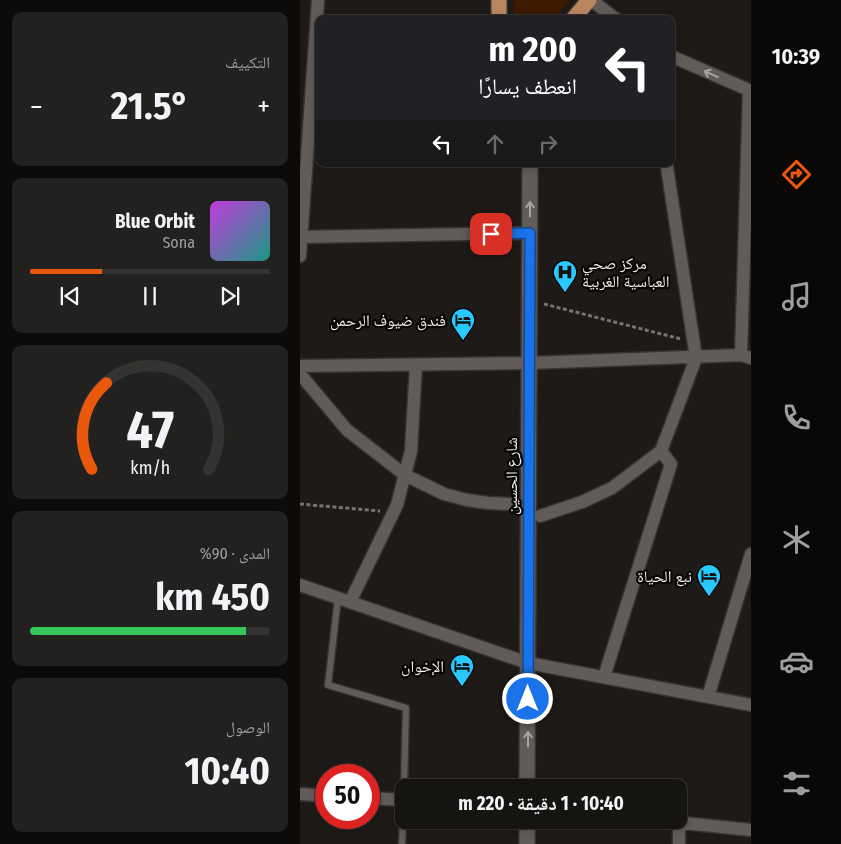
<!DOCTYPE html>
<html lang="ar">
<head>
<meta charset="utf-8">
<style>
  :root { --surface:#161411; --page:#23211f; --text:#f1f3f6; --muted:#9e9e9f; --line:#353331; --accent:#ea580c }
  body { margin:0; font-family:"Fira Sans Condensed","Noto Naskh Arabic",sans-serif; background:var(--page); color:var(--text); direction:rtl; height:100vh; display:flex; flex-direction:column; font-size:19px; white-space:nowrap }
  * { box-sizing:border-box; margin:0 }
  p { font-size:16px; color:var(--muted) }
  .icon { flex:none; width:28px; height:28px; fill:none; stroke:currentColor; stroke-width:2; stroke-linecap:round; stroke-linejoin:round }
  .map { position:relative; flex:1; overflow:hidden; direction:ltr }
  .sheet { display:flex; flex-direction:column; gap:12px; padding:12px; background:#0c0b09; width:300px }
  .sheet>* { flex:none }
  .guide { position:absolute; left:15px; top:15px; width:360px; height:152px; border-radius:10px; box-shadow:0 2px 8px #0003,0 0 0 1px var(--line); direction:rtl; background:#202124; color:#fff; overflow:hidden }
  .speed { position:absolute; left:15px; top:764px; display:flex; gap:10px; font-size:25px; font-weight:700; text-align:center }
  .speed>* { display:grid; place-content:center; width:65px; height:65px; border-radius:50%; background:var(--surface); box-shadow:0 2px 8px #0003,0 0 0 1px var(--line); line-height:1 }
  .speed .limit { border:8px solid #d22; background:#fff; color:#111 }
  .pin { position:absolute; display:grid; place-items:center; width:42px; height:42px; color:#fff; margin:-21px; border-radius:10px; box-shadow:0 2px 8px #0006 }
  .me { position:absolute; width:55px; margin:-28px; rotate:0deg; stroke-linejoin:round; filter:drop-shadow(0 0 4px #0008) }
  .turn { display:flex; align-items:center; gap:18px; height:105px; padding:0 15px; font-size:22px }
  .turn .icon { width:65px; height:65px; stroke-width:2.5 }
  .turn b { display:block; font-size:35px; line-height:42px }
  .lanes { display:flex; align-items:center; height:48px; padding:0 15px; background:#0003; justify-content:center; gap:25px; direction:ltr }
  .lanes .off { opacity:.35 }
  .big { font-size:38px; font-weight:700; line-height:1.1 }
  .sheet .tile { flex:1; display:flex; flex-direction:column; justify-content:center; gap:8px; min-width:0; padding:0 18px; border-radius:10px; background:var(--page) }
  .sheet .dial { align-items:center; gap:0 }
  .dial svg { height:130px; overflow:visible; fill:none; stroke:var(--line); stroke-width:7; stroke-linecap:round; text-anchor:middle }
  .dial text { fill:var(--text); stroke:none }
  .song { display:flex; align-items:center; gap:15px }
  .cover { width:60px; height:60px; border-radius:8px; background:linear-gradient(135deg,hsl(290 70% 55%),hsl(170 70% 35%)) }
  .played { height:5px; border-radius:2px; background:linear-gradient(90deg,var(--accent) 30%,var(--line) 30%) }
  .keys { display:flex; justify-content:space-around; direction:ltr }
  .heat { display:flex; justify-content:space-between; align-items:center; font-size:28px; direction:ltr }
  .charge { height:8px; border-radius:4px; background:linear-gradient(90deg,#34c759 90%,var(--line) 0) }
  .trip { position:absolute; left:95px; top:779px; width:292px; height:50px; border-radius:10px; background:var(--surface); box-shadow:0 2px 8px #0003,0 0 0 1px var(--line); font-weight:700; line-height:50px; text-align:center; direction:rtl }
  main { display:flex; flex:1; min-height:0 }
  .tabs { display:flex; flex-direction:column; width:90px; justify-content:space-around; align-items:center; background:#090807; color:var(--muted) }
  .tabs .icon { width:35px; height:35px }
  .tabs .selected { color:var(--accent) }
  .tabs b { font-size:22px; color:var(--text) }
  .map>svg:first-child { display:block }
</style>
</head>
<body>
<main>
<nav class="tabs">
<b>10:39</b>
<svg class="icon selected" aria-label="directions" viewBox="0 0 24 24"><path d="M12 3l9 9-9 9-9-9zM9 14v-3h6M13 9l2 2-2 2"/></svg>
<svg class="icon" aria-label="music" viewBox="0 0 24 24"><path d="M9 18V5l10-2v13"/><circle cx="6" cy="18" r="3"/><circle cx="16" cy="16" r="3"/></svg>
<svg class="icon" aria-label="phone" viewBox="0 0 24 24"><path d="M5 4h4l2 5-3 2q2 4 5 5l2-3 5 2v4C11 20 4 13 5 4z"/></svg>
<svg class="icon" aria-label="climate" viewBox="0 0 24 24"><path d="M12 3v18M4 7l16 10M4 17L20 7"/></svg>
<svg class="icon" aria-label="car" viewBox="0 0 24 24"><path d="M5 17H2v-5l4-1 3-4h7l3 4 3 1v5h-3M9 17h6M6 11h13"/><circle cx="7" cy="17" r="2"/><circle cx="17" cy="17" r="2"/></svg>
<svg class="icon" aria-label="filters" viewBox="0 0 24 24"><path d="M4 7h16M4 17h16"/><circle cx="9" cy="7" r="2"/><circle cx="15" cy="17" r="2"/></svg>
</nav>
<div class="map">
<svg width="451" height="844" viewBox="0 0 451 844">
  <rect width="100%" height="100%" fill="#1e1a17"/>
  <path fill="#3d1a00" d="M214 0H270L253 19H217L214 11Z"/>
  <g fill="none" stroke-linecap="round" stroke-linejoin="round">
    <g stroke="#363332" stroke-width="9">
      <path id="lane" d="M38 598 28 685 106 708 104 788
        M102 844 104 798"/>
    </g>
    <g stroke="#363332" stroke-width="15">
      <path id="street" d="M291 0 316 19
        M371 56 451 91
        M0 237 229 233
        M0 256 18 0
        M441 355 449 91
        M0 366 229 363 441 355 451 358
        M0 374 47 430 105 475 144 494 167 500 188 503 228 505
        M240 516 282 502 312 488 361 451 396 358 367 167
        M0 585 228 663 451 705
        M50 602 97 505 111 451 116 365
        M304 677 371 464 361 451
        M408 697 451 554
        M0 794 26 796
        M69 798 104 800
        M355 820 451 830
        M379 844V822"/>
    </g>
    <g stroke="#363332" stroke-width="18">
      <path id="secondary" d="M227 788 230 164
        M227 844V820"/>
    </g>
    <g stroke="#363332" stroke-width="18">
      <path id="primary" d="M199 19V0
        M273 19 289 0"/>
    </g>
    <path stroke="#767370" stroke-width="3" stroke-dasharray="4 2.5" stroke-linecap="butt" d="M244 304 381 339
      M0 504 80 511"/>
    <use href="#lane" stroke="#615c58" stroke-width="6"/>
    <use href="#street" stroke="#615c58" stroke-width="12"/>
    <use href="#secondary" stroke="#615c58" stroke-width="15"/>
    <use href="#primary" stroke="#ba865f" stroke-width="15"/>
  </g>
  <defs><path id="oneway-shaft" d="M-6 0H5M1.5-3L5.5 0L1.5 3" fill="none" stroke-width="1.6" stroke-linecap="round" stroke-linejoin="round" transform="scale(1.25)"/></defs>
  <g stroke="#a8a4a2">
    <use href="#oneway-shaft" transform="translate(411 74) rotate(-156)"/>
    <use href="#oneway-shaft" transform="translate(230 209) rotate(-90)"/>
    <use href="#oneway-shaft" transform="translate(228 739) rotate(-90)"/>
  </g>
  <g fill="none" stroke-linecap="round" stroke-linejoin="round">
    <g stroke="#114b97" stroke-width="12">
      <path id="route" d="M191 234 230 233 228 699"/>
    </g>
    <use href="#route" stroke="#1a73e8" stroke-width="9"/>
  </g>
  <defs>
    <g id="hospital-pin" transform="scale(1.25)"><path d="M0 17L-7.5 6A9.5 9.5 0 1 1 7.5 6Z" fill="#29c8ff" stroke="#070605"/><path d="M-5-5h3v3.5h4V-5h3V5h-3V1.5h-4V5h-3Z" fill="#111"/></g>
    <g id="hotel-pin" transform="scale(1.25)"><path d="M0 17L-7.5 6A9.5 9.5 0 1 1 7.5 6Z" fill="#29c8ff" stroke="#070605"/><path d="M-6-4.5h1.5V1H6V5H4.5V3h-9V5H-6ZM-4 0a1.8 1.8 0 1 1 3.6 0ZM.5 0V-2.5h3Q6-2.5 6 0Z" fill="#111"/></g>
  </defs>
  <g fill-rule="evenodd">
    <use href="#hospital-pin" x="265" y="272"/>
    <use href="#hotel-pin" x="163" y="320"/>
    <use href="#hotel-pin" x="409" y="576"/>
    <use href="#hotel-pin" x="162" y="666"/>
  </g>
  <g text-anchor="middle" stroke-width="4.5" stroke-linejoin="round" paint-order="stroke">
    <g font-size="16" fill="#f0edeb" stroke="#070605" text-anchor="end">
      <text x="282" y="269" text-anchor="start">مركز صحي<tspan x="282" dy="18">العباسية الغربية</tspan></text>
      <text x="146" y="326">فندق ضيوف الرحمن</text>
      <text x="392" y="582">نبع الحياة</text>
      <text x="144" y="672">الإخوان</text>
    </g>
    <g font-size="16" fill="#f0edeb" stroke="#070605">
      <text transform="translate(211 476) rotate(-90)" y="6">شارع الحسين</text>
    </g>
  </g>
</svg>
<div class="speed"><div class="limit">50</div></div>
<div class="pin" style="left:191px;top:234px;background:#d93025"><svg class="icon" aria-label="arrive" viewBox="0 0 24 24"><path d="M6 21V4h12l-3 4 3 4H6"/></svg></div>
<svg class="me" style="left:228px;top:699px" viewBox="-20 -20 40 40"><circle r="17" fill="#1a73e8" stroke="#fff" stroke-width="3"/><path d="M0-11L8 9 0 5-8 9z" fill="#fff"/></svg>
<div class="trip">10:40 · 1 دقيقة · 220 m</div>
<div class="guide">
<div class="turn"><svg class="icon" aria-label="left" viewBox="0 0 24 24"><path d="M17 20v-9H6M10 6l-5 5 5 5"/></svg><div><b>200 m</b>انعطف يسارًا</div></div>
<div class="lanes"><svg class="icon" aria-label="left" viewBox="0 0 24 24"><path d="M17 20v-9H6M10 6l-5 5 5 5"/></svg><svg class="icon off" aria-label="ahead" viewBox="0 0 24 24"><path d="M12 20V5M6 11l6-6 6 6"/></svg><svg class="icon off" aria-label="right" viewBox="0 0 24 24"><path d="M7 20v-9h11M14 6l5 5-5 5"/></svg></div>
</div>
</div>
<section class="sheet">
<div class="tile"><p>التكييف</p>
<div class="heat"><a>−</a><b class="big">21.5°</b><a>+</a></div>
</div>
<div class="tile">
<div class="song"><i class="cover"></i><div><b>Blue Orbit</b><p>Sona</p></div></div>
<div class="played"></div>
<div class="keys"><svg class="icon" aria-label="previous" viewBox="0 0 24 24"><path d="M18 5L8 12l10 7zM5 5v14"/></svg><svg class="icon" aria-label="pause" viewBox="0 0 24 24"><path d="M8 5v14M16 5v14"/></svg><svg class="icon" aria-label="next" viewBox="0 0 24 24"><path d="M6 5l10 7-10 7zM19 5v14"/></svg></div>
</div>
<div class="tile dial"><svg viewBox="0 0 100 80">
<path d="M14 69A42 42 0 1 1 86 69"/>
<path d="M14 69A42 42 0 0 1 23 16" stroke="#ea580c"/>
<text x="50" y="56" font-size="32" font-weight="700">47</text>
<text x="50" y="72" font-size="11">km/h</text>
</svg></div>
<div class="tile"><p>المدى · 90%</p><b class="big">450 km</b><div class="charge"></div></div>
<div class="tile"><p>الوصول</p><b class="big">10:40</b></div>
</section>
</main>
</body>
</html>
